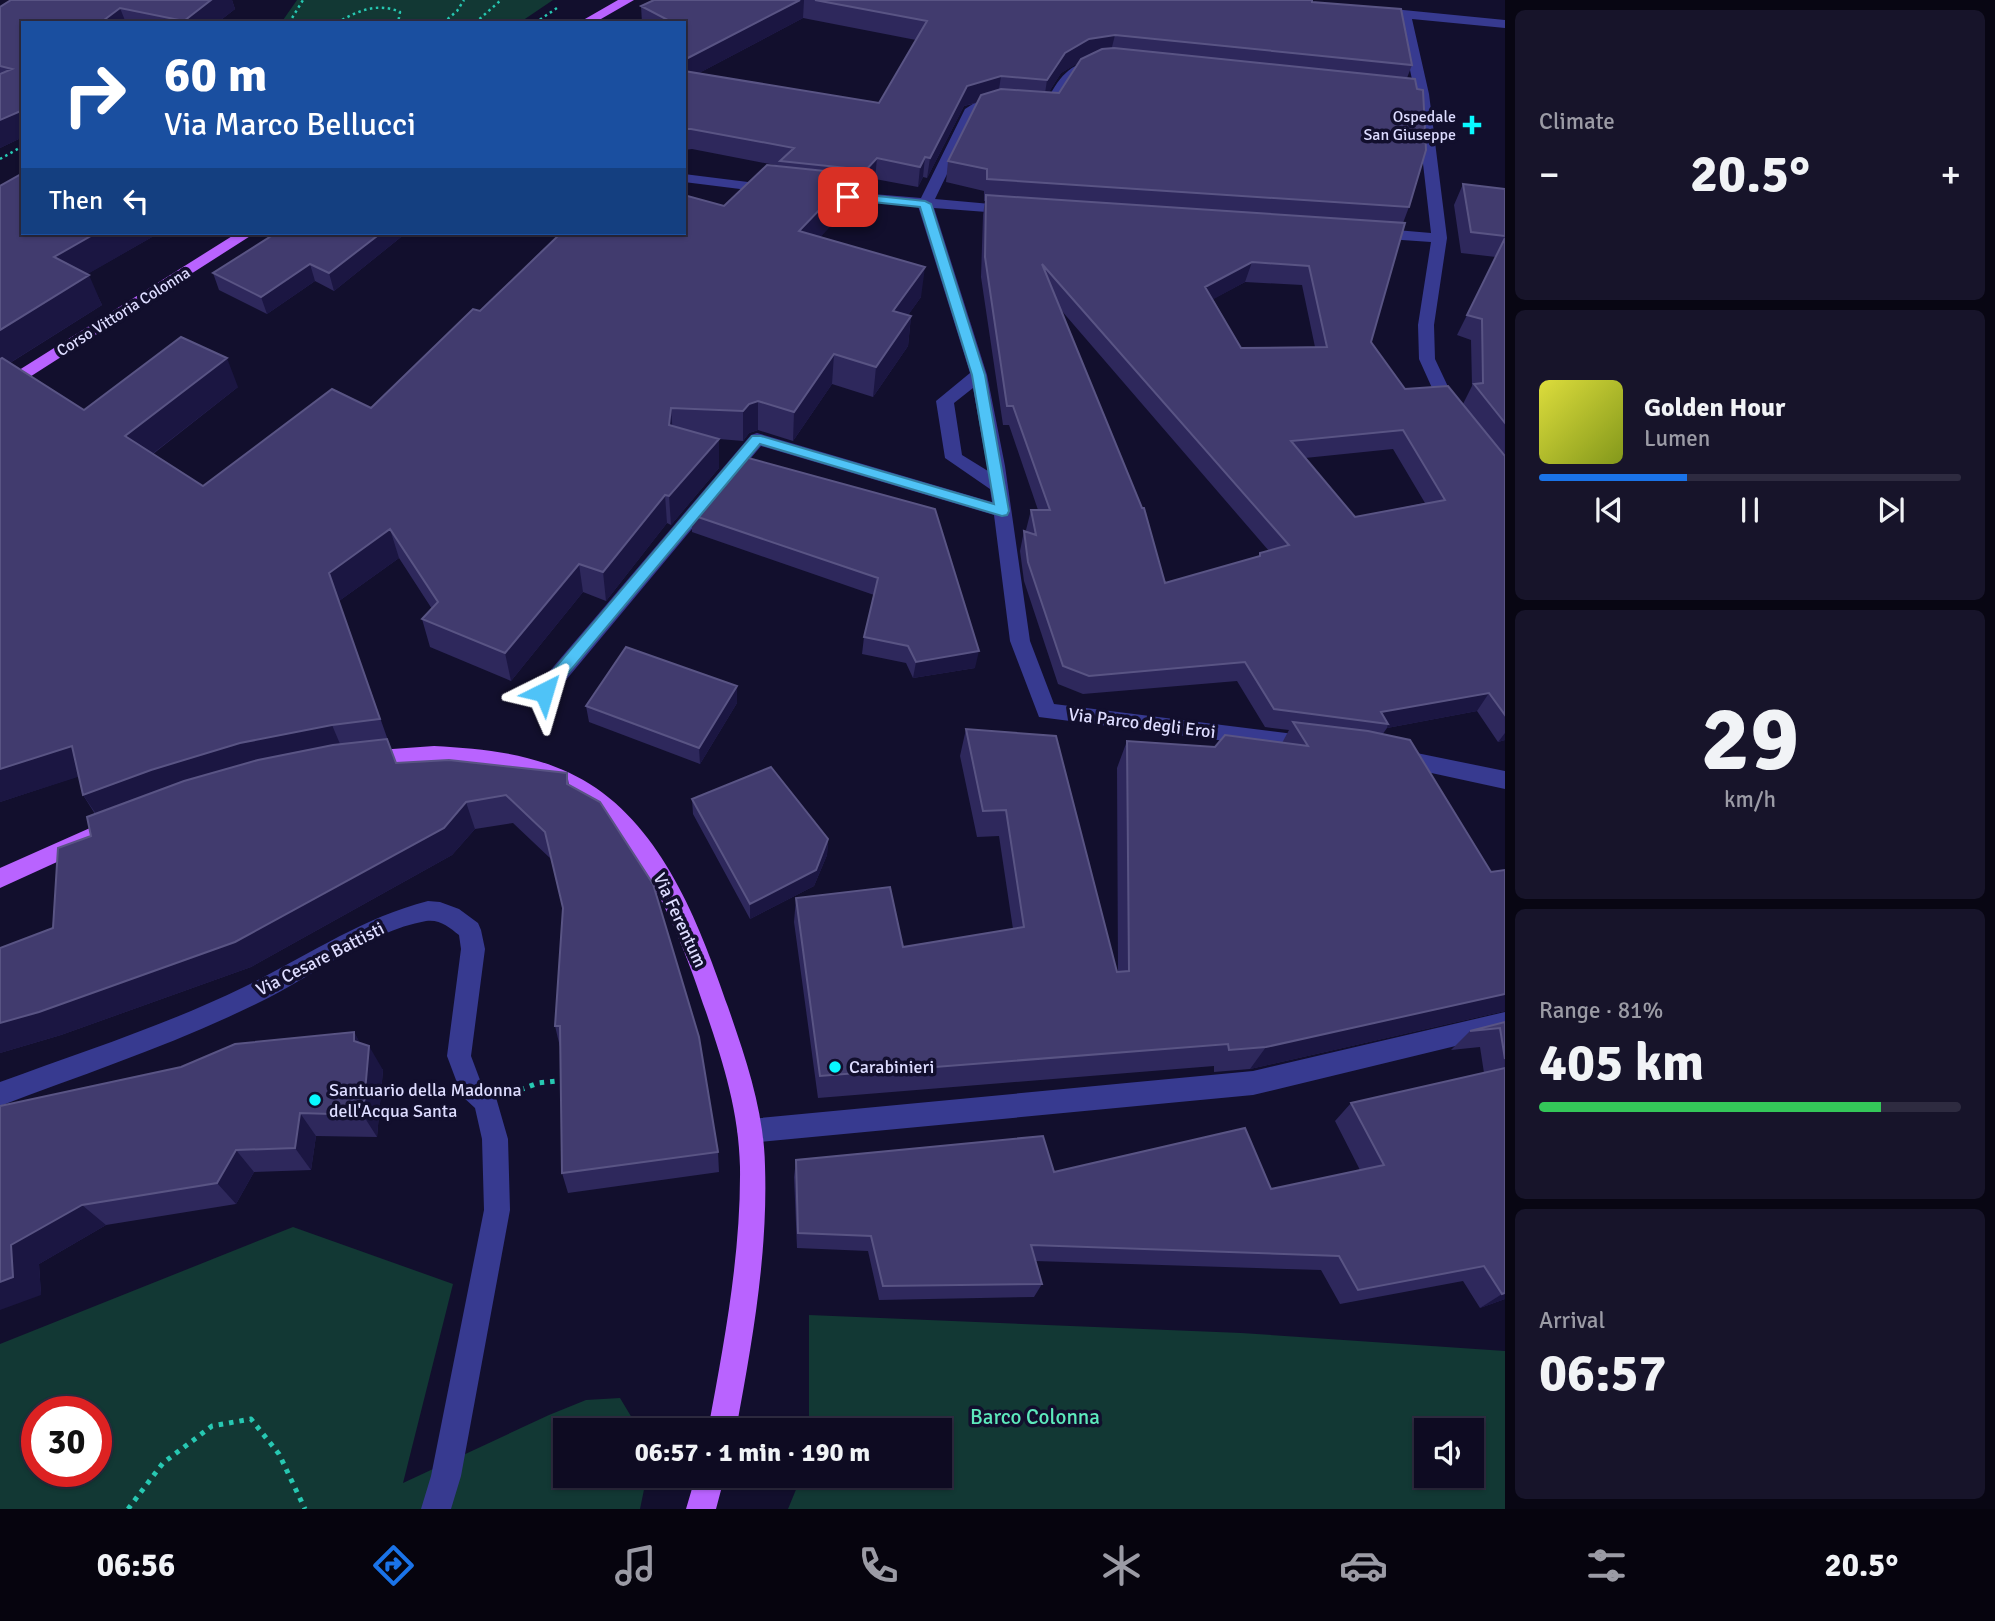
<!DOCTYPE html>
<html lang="en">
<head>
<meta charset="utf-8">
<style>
  :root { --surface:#0e0b22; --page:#17142a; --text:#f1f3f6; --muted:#9b9ba5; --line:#2e2b40; --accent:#1a73e8 }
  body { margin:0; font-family:Signika,sans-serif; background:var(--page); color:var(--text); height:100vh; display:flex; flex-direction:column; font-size:26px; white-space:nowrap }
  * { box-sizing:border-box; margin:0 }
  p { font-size:23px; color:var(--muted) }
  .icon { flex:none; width:38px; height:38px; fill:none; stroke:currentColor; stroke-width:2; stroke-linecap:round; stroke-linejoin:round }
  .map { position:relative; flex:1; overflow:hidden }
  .details { display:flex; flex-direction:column; gap:10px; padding:10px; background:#080613; width:490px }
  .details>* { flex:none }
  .hud { position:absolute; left:21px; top:21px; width:665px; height:214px; border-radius:0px; box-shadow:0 2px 5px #0004,0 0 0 2px var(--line); background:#1a4fa0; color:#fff; overflow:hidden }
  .controls { position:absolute; left:1414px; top:1418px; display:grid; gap:14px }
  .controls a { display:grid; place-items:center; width:70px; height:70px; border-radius:0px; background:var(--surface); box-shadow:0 2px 5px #0004,0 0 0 2px var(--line); font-size:35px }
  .speed { position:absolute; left:21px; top:1396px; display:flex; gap:14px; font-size:35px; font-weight:700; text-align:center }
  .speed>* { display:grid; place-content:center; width:91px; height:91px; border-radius:50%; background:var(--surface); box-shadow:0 2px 5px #0004,0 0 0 2px var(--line); line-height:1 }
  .speed .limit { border:10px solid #d22; background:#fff; color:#111 }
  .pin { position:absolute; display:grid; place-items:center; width:60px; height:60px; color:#fff; margin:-30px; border-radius:14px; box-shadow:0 4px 10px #0006 }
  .me { position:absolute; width:77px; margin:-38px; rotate:40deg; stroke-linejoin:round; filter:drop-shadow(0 0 5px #0008) }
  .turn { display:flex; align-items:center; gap:24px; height:147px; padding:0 28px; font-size:32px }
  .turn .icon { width:91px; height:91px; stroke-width:2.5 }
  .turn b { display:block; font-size:49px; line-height:60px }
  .then { display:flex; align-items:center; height:66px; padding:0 28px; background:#0003; gap:14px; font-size:26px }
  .big { font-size:52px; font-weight:800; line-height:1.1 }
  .details .widget { flex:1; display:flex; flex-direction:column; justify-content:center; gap:10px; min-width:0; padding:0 24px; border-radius:10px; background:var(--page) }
  .details .dial { align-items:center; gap:0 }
  .dial b { font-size:91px; line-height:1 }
  .song { display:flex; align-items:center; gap:21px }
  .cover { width:84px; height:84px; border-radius:10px; background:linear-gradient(135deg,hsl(60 70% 55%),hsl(70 70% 35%)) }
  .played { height:7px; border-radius:4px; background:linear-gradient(90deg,var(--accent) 35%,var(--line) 35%) }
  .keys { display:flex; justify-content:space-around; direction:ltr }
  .heat { display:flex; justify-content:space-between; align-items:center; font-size:38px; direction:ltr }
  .charge { height:10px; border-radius:5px; background:linear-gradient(90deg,#34c759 81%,var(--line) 0) }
  .trip { position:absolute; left:553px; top:1418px; width:399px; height:70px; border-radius:0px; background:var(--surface); box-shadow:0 2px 5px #0004,0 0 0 2px var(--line); font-weight:800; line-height:70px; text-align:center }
  .tab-bar { display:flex; height:112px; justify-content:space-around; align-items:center; background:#06040e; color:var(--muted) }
  .tab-bar .icon { width:49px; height:49px }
  .tab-bar .current { color:var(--accent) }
  .tab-bar b { font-size:32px; color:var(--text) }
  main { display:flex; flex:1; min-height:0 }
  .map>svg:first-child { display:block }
</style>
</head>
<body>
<main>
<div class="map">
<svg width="1505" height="1509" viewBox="0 0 1505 1509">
  <rect width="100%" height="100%" fill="#120f2d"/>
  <path fill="#123834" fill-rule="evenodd" d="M297 0H553L519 23H281Z
    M293 1227 453 1284 403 1483 549 1415 586 1400 620 1398 635 1423 656 1430H565V1475H647L640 1509H0V1344ZM37 1412H96V1472H37Z
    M809 1315 1241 1333 1505 1351V1509H788L802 1475H940V1430H809ZM1426 1430H1472V1475H1426Z"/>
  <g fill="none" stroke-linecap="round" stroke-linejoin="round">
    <path stroke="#27c8b2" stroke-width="2.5" stroke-dasharray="2.5 3.5" stroke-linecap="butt" d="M289 23 303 0
      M337 23C357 11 377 2 400 12L398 23
      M443 23 457 11 464 0
      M475 23 501 0
      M535 23 557 8
      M0 159 23 146"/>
    <path stroke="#27c8b2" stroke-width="5" stroke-dasharray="4.5 6" stroke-linecap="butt" d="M520 1090 538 1083 565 1080
      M128 1509 163 1463 212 1426 251 1419 279 1454 305 1509"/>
    <path fill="#373a90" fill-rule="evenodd" d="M1393 9 1505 20V28L1412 19 1429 94 1447 238 1434 325 1435 359 1451 393 1464 410 1455 416 1449 414 1437 399 1419 359 1418 325 1431 242 1373 238 1365 233 1373 228 1431 233 1415 94 1399 17 1387 13Z
      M1098 59 1103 60V66C1070 73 1071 85 1055 111L1033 109V103H1046C1058 78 1069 63 1098 59Z
      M999 99 1004 100V106L985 109 976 114 935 199 1013 206 1020 210 1013 214 934 208 987 375 1005 466 1030 641 1054 704 1310 736 1317 738 1320 744 1317 750 1310 752 1039 717 1010 641 994 515 761 446 551 698 544 700 537 698 534 692 537 686 751 435 757 433 992 502 990 489 945 458 936 401 970 373 918 206 825 198 818 194 825 190 921 198 965 109 976 102ZM973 388 987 466 988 471 962 455 954 403Z
      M684 174 772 185 779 189 772 193 684 182Z
      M1397 749 1505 771V789L1390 764 1386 758 1390 752Z
      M428 901 440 902 459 909 478 923 481 930 485 949 471 1056 480 1080 495 1094 508 1139 510 1210 461 1476 451 1509H421L431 1476 484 1210 482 1139 475 1108 462 1096 447 1056 461 949 459 935C449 927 440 919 426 921 366 932 313 977 258 1003 175 1044 87 1073 0 1106V1082C82 1052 166 1025 244 987 306 957 361 918 428 901Z
      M1505 1012V1034L1253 1095 750 1143 741 1140 737 1131 741 1122 750 1119 1253 1071Z"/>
    <path fill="#b963ff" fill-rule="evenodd" d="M618 0H634L594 23H578Z
      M237 233H255L0 396V382Z
      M434 746C491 749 547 755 596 788 667 837 701 929 728 1007 746 1059 764 1111 765 1166 768 1255 752 1343 736 1430H708C724 1343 741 1255 740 1167 739 1112 723 1062 706 1012 676 922 635 815 538 778 483 757 423 763 365 769L358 766 354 760 358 754 365 751Z
      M117 816 125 819 128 825 125 831 0 888V868Z
      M696 1475H725L716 1509H686Z"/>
  </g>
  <path fill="#2e285c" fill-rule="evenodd" d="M11 0H232L235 9 217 23H23V137L0 148V7Z
    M654 0H1312V2L1412 65 1407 78 1409 207 1403 223 1371 342 1405 389 1463 404 1472 386 1471 340 1457 335 1496 257 1461 253 1454 205 1463 184 1505 189V740L1498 742 1477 711 1387 728 1382 735 1491 872 1505 870V1011L1250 1069 1214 1072V1066L818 1098 794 922 796 898 903 947 1013 929 999 836 977 837 960 756 966 729 1117 972H1118L1117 768 1127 741 1215 747 1282 743 1289 730 1265 727 1237 681 1083 694 1058 684 1024 581 1020 551 1024 531 1027 532 1026 530 1031 510H1038L1009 425H1003L981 277 983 215 985 201H984V191L946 182 948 161 977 103 964 106 927 178 923 177 918 187 875 179 864 190 853 189 852 203 820 237 921 297 908 315 911 316 908 346 873 397 832 384 793 441 758 430 749 433 743 441 719 439V468L671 525 667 523 606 601 583 592 511 681 430 647 422 619 432 609 399 558 339 601 396 763 567 773 569 785 718 1152 719 1172 568 1193 562 1173 560 1047 555 1026 563 909 551 859 513 823 475 829 452 855 251 967 61 1035 0 1053V948L53 928 91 836 95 814 83 795 79 776 0 802V186L159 233 87 274 102 305 10 363 84 410 238 387 153 454 203 486 371 408 480 311 724 206 780 166 692 149 684 150V23H642L641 6ZM803 18 916 40 879 103 699 73ZM1078 63 1059 93 1049 92 1061 73ZM1245 282 1302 285 1315 347 1241 348 1213 299ZM1061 310 1269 551 1260 553 1259 556 1165 583ZM1393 449 1425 503 1355 517 1305 458Z
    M276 233H406L334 291 315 281 267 314 219 290 213 273Z
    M935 509 975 668 913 678 906 663 862 654 864 637 874 595 692 532V515Z
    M737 703 700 764 589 722 586 706Z
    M692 799 828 839 827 855 814 886 750 919 693 814Z
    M1505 1022V1299L1480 1308 1463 1281 1340 1304 1321 1270 1035 1261 1042 1284 1034 1297 879 1300 868 1251 797 1248 794 1177 796 1160 1054 1172 1271 1189 1360 1170 1335 1121 1351 1103 1484 1073 1480 1047 1451 1050 1470 1031Z
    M354 1032 359 1042 383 1070 377 1137 316 1136 311 1170 254 1172 236 1204 106 1225 39 1264 41 1295 0 1106Z"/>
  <path fill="#1b1642" d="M211 0H232L235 9 217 23H184V21Z
    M800 0H804L803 18 684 81V60Z
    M120 8 126 23H100Z
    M1115 35 1110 55 1085 59 1061 73 1044 100 1047 80 1065 53 1089 39Z
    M1001 76 998 96 964 106 927 178 930 158 967 86Z
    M23 110V137L0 148V120Z
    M925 157 923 177 918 187 920 167Z
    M877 158 875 179 864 190 866 170Z
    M854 174 852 203 798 261 799 231Z
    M96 233H159L67 286 54 257Z
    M381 233H406L334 291 329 273Z
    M1252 262 1245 282 1199 307 1205 287Z
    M310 264 315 281 267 314 261 297Z
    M925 267 921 297 890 340 893 311Z
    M89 275 102 305 0 369V330Z
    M911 316 908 346 873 397 876 367Z
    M834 354 832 384 793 441 794 412Z
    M227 358 238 387 138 465 125 436Z
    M758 401V430L749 433 743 441V411L749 404Z
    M671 408 673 437 669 425Z
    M719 439V468L671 525 669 496Z
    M665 495 667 523 606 601 603 572Z
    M390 529 399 558 339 601 390 746 329 573Z
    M579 564 583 592 511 681 505 653Z
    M979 651 975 668 913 678 916 662Z
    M737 686V703L700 764 699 748Z
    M1489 693 1477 711 1387 728 1388 724 1381 712Z
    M332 725 343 751 101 821 83 795 151 770 240 743Z
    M1505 733V740L1498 742Z
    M72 746 90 773 0 802V769Z
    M466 802 475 829 452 855 251 967 61 1035 0 1053V1023Z
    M828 839 827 855 814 886 750 919V904Z
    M1505 994V1011L1250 1069 1266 1047Z
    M354 1032 367 1056 369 1046 383 1070 377 1137 363 1115Z
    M300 1113 316 1136 311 1170 295 1148Z
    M236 1150 254 1172 236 1204 217 1183Z
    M82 1205 106 1225 39 1264 41 1295 0 1310V1282L11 1245Z
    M1505 1293V1299L1480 1308 1502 1294Z"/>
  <path fill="#413b6e" stroke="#595484" stroke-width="2" fill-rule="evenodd" d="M11 0H211L184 21 120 8 100 23H23V110L0 120V74L12 69 0 66V7Z
    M654 0H800L684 60V23H663L668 20 641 6Z
    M815 0H1312V2L1401 9 1412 65 1115 35 1089 39 1065 53 1047 80 1001 76 967 86 930 158 925 157 920 167 877 158 866 170 780 161 794 148 691 129H684V71L879 103 927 21Z
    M1114 48 1415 79 1417 89 1423 90 1426 150 1409 207 987 179V169L948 161 981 95 1001 89 1059 93 1081 59 1102 49Z
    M767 165 854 174 799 231 925 267 893 311 911 316 876 367 834 354 794 412 758 401 749 404 743 411 671 408 669 425 719 439 669 496 665 495 603 572 579 564 505 653 422 619 438 602 390 529 329 573 380 719 332 725 240 743 151 770 83 795 72 746 0 769V359L2 358 84 410 181 337 227 358 125 436 203 486 332 389 371 408 473 309 480 311 561 233H684V195L724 206Z
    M23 173V233H96L54 257 89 275 0 330V186Z
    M1463 184 1505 189V236L1471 232Z
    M986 195 1405 223 1371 342 1405 389 1448 386 1505 456V715L1489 693 1381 712 1388 724 1274 709 1245 662 1089 676 1063 666 1028 562 1024 531 1036 535 1031 510H1050L1013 406H1007L985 257ZM1252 262 1309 266 1327 347 1241 348 1205 287ZM1042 264 1289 545 1260 553V556L1165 583 1144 508H1142ZM1403 430 1445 500 1355 517 1291 441Z
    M276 233H381L329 273 310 264 261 297 213 273Z
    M1505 238V423L1474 384 1483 383 1482 319 1467 315Z
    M741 456 935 509 979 651 916 662 908 646 864 637 878 578 692 515Z
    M626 647 737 686 699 748 586 706Z
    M1293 722 1368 731 1410 740 1491 872 1505 870V994L1266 1047 1229 1050 1228 1044 820 1076 796 898 890 887 903 947 1024 927 1006 810 983 811 966 729 1056 736 1117 972 1129 971 1127 741 1215 747 1225 735 1308 746Z
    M387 739 396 763 449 760 567 773V784L600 802 653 884 699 1037 718 1152 562 1173 560 1026H555L563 908 545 832 506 795 466 802 444 828 235 942 39 1012 0 1023V948L53 928 58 848 91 836 87 817 184 781 258 760 333 745Z
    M771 767 828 839 816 870 750 904 692 799Z
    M1505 1022V1059L1500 1028 1470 1031Z
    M354 1032V1041L369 1046 363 1115 300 1113 295 1148 236 1150 217 1183 82 1205 11 1245 13 1277 0 1282V1106L181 1067 235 1044Z
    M1505 1068V1293L1502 1294 1484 1266 1358 1290 1339 1256 1031 1245 1042 1284 883 1286 871 1236 798 1233 796 1160 1043 1136 1054 1172 1245 1128 1271 1189 1384 1165 1351 1103Z"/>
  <path fill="#4fc3f7" stroke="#337fa1" stroke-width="2" d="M848 193 925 201 931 204 985 375 1009 511 1007 515 1002 516 760 444 549 696H538L536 692 538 688 752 436H761L994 504 972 375 920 207 844 199V194Z"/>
  <g fill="#08f9ff" stroke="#120f2d" stroke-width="2.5">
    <path d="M1468.5 114.5h7v7h7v7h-7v7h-7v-7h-7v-7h7z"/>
    <circle cx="835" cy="1067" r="7"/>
    <circle cx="315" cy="1100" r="7"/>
  </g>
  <g text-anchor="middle" stroke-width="7" stroke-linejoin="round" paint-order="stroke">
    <g font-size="16" fill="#dddcff" stroke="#120f2d" text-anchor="end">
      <text x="1456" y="122">Ospedale<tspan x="1456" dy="18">San Giuseppe</tspan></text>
    </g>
    <g font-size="16" fill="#dddcff" stroke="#120f2d">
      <text transform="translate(123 311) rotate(-32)" y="6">Corso Vittoria Colonna</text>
    </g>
    <g font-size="18" fill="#dddcff" stroke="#120f2d">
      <text transform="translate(1142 723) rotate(7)" y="6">Via Parco degli Eroi</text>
      <text transform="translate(680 920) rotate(65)" y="6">Via Ferentum</text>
      <text transform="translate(320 959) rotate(-27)" y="6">Via Cesare Battisti</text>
    </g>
    <g font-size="18" fill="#dddcff" stroke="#120f2d" text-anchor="start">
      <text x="849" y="1073">Carabinieri</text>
      <text x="329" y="1096">Santuario della Madonna<tspan x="329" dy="21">dell'Acqua Santa</tspan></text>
    </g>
    <g font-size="21" fill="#5deabc" stroke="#120f2d">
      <text x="1035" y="1424">Barco Colonna</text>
    </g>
  </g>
</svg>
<div class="controls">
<a><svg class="icon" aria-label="sound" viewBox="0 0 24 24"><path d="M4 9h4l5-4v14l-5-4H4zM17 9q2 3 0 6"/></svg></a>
</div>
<div class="speed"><div class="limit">30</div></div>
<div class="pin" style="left:848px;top:197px;background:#d93025"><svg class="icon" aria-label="arrive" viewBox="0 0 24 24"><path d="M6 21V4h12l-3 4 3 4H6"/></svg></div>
<svg class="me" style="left:544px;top:692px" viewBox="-20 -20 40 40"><path d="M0-17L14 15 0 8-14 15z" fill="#4fc3f7" stroke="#fff" stroke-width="4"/></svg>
<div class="trip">06:57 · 1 min · 190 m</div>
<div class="hud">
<div class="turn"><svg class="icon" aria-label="right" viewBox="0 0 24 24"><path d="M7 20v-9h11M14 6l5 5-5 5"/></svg><div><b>60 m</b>Via Marco Bellucci</div></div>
<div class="then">Then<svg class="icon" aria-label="left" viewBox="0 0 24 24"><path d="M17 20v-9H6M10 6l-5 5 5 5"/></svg></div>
</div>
</div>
<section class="details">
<div class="widget"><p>Climate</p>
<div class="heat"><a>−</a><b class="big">20.5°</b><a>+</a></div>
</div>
<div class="widget">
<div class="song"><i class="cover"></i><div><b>Golden Hour</b><p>Lumen</p></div></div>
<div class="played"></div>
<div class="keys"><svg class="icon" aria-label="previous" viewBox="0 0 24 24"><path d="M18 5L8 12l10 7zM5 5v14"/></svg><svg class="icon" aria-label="pause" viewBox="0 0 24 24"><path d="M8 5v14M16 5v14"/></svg><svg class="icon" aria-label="next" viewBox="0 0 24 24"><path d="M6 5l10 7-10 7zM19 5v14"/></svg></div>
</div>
<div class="widget dial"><b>29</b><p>km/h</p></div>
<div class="widget"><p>Range · 81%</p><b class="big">405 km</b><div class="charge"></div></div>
<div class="widget"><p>Arrival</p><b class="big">06:57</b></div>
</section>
</main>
<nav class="tab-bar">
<b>06:56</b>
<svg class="icon current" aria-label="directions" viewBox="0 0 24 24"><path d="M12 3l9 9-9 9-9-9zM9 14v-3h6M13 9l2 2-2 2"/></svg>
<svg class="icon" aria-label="music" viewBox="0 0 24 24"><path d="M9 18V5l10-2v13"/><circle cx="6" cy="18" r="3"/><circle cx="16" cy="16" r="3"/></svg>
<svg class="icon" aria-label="phone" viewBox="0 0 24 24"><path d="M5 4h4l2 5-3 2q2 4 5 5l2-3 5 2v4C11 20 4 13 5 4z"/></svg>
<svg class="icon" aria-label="climate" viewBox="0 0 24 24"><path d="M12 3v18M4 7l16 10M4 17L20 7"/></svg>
<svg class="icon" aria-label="car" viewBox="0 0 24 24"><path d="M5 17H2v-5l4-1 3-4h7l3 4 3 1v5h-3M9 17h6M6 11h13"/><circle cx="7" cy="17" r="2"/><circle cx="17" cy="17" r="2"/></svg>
<svg class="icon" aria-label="filters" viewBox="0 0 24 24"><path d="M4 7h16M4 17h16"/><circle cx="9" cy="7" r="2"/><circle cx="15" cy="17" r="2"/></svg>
<b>20.5°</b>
</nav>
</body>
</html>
